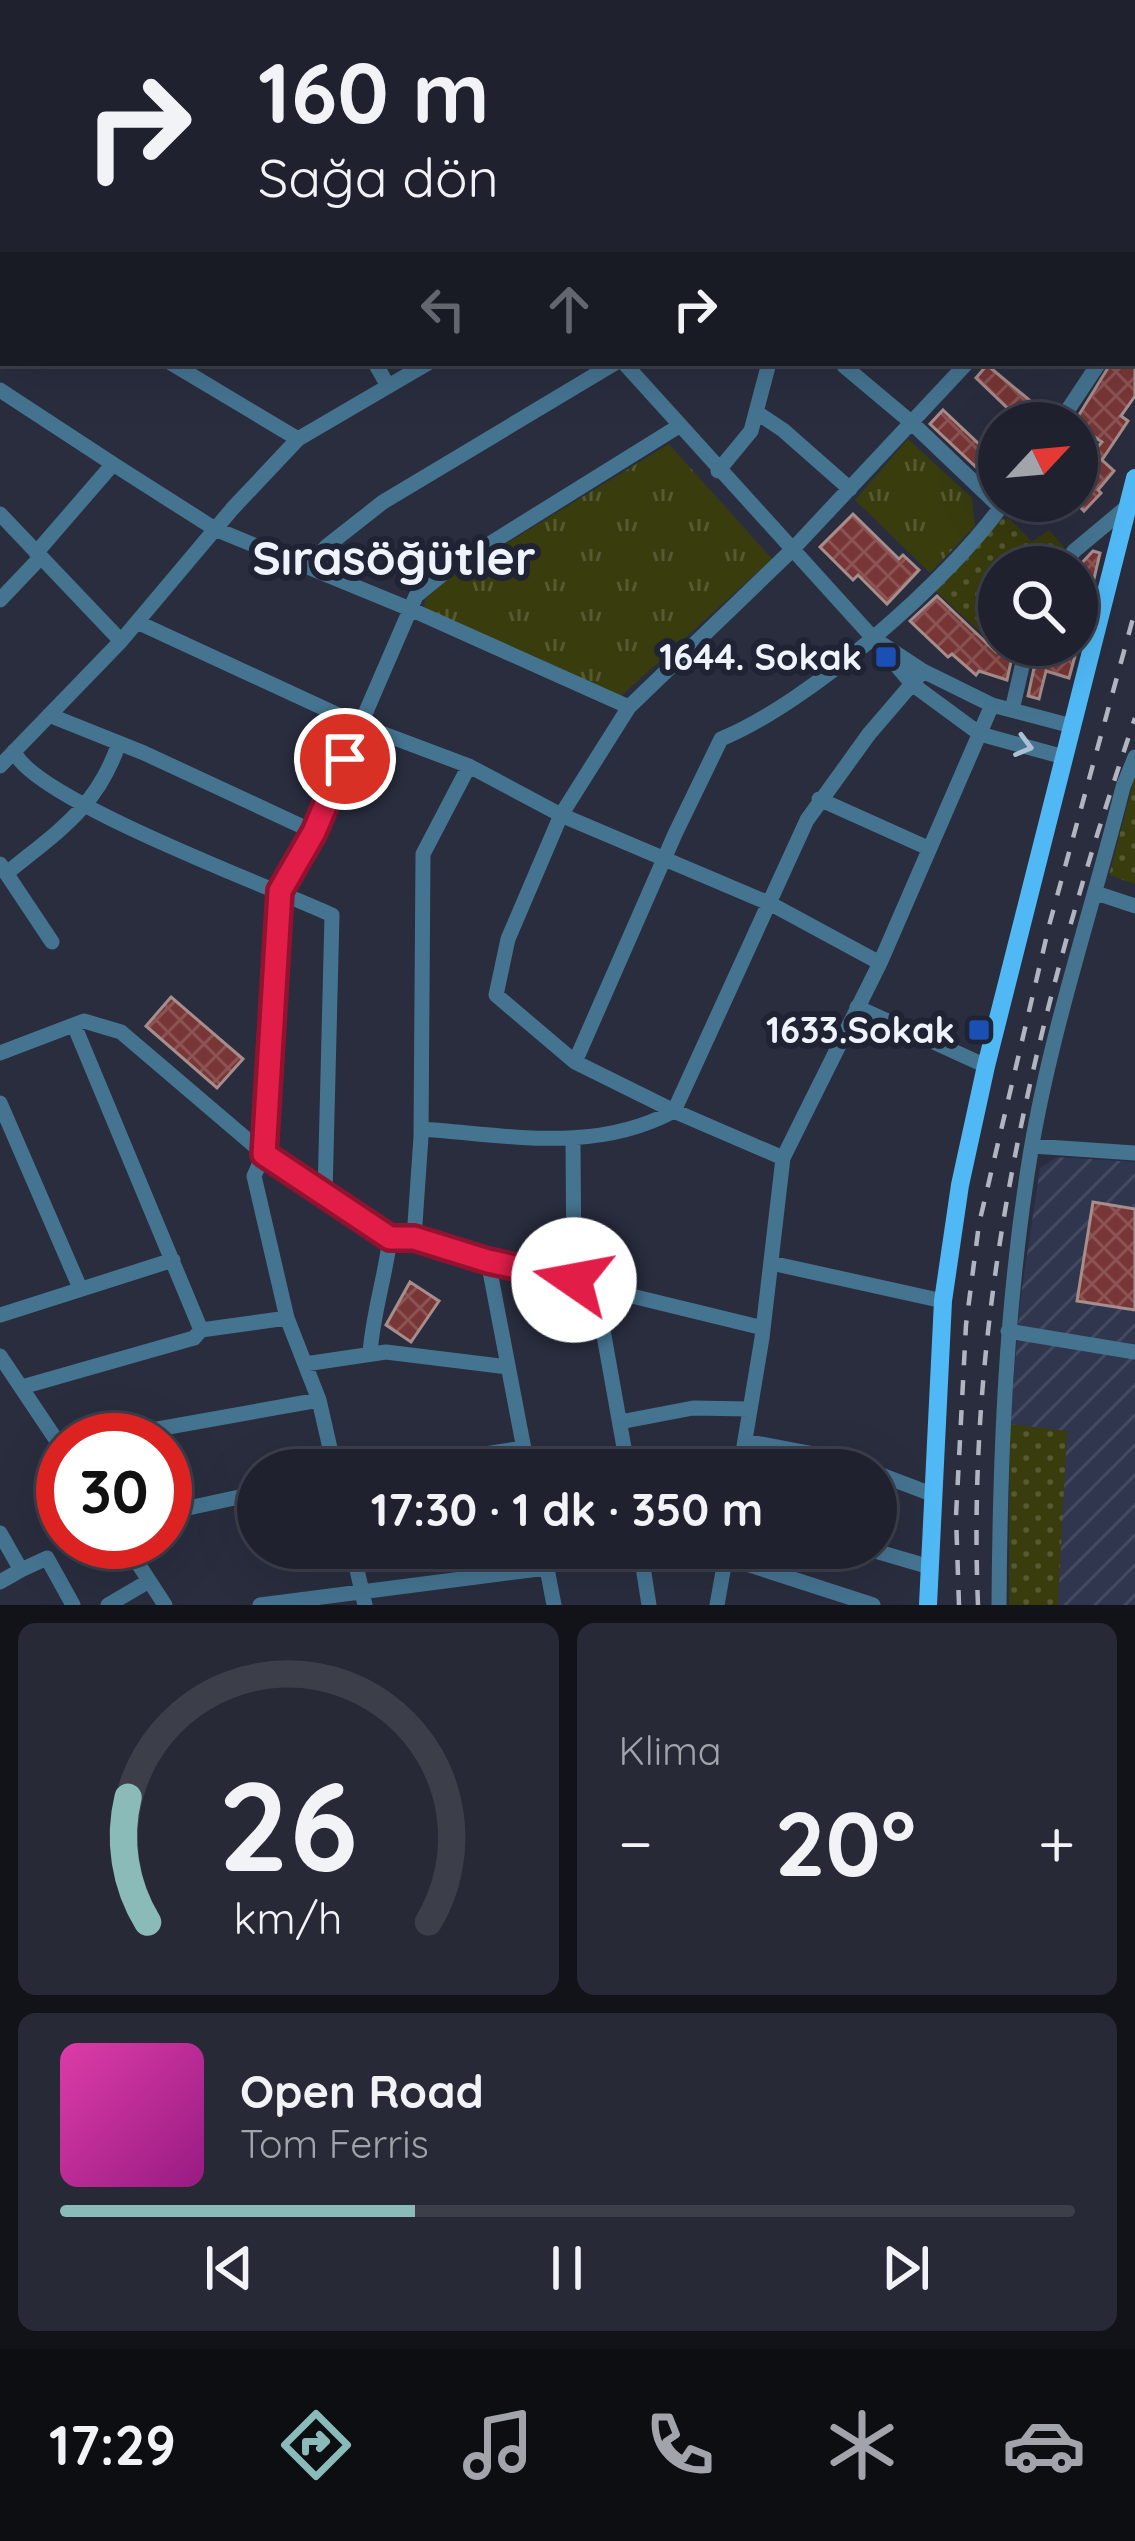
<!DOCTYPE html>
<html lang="tr">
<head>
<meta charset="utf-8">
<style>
  :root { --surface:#1f222e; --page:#272a36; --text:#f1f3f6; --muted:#a1a4aa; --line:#3c3f4a; --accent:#8bbbb9 }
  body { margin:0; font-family:Quicksand,sans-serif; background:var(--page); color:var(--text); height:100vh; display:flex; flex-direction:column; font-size:45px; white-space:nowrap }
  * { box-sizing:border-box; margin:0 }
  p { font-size:39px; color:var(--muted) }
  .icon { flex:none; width:66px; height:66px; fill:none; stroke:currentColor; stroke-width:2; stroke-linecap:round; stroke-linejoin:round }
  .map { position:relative; height:1605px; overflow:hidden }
  .panel { display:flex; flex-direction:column; gap:18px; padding:18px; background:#111319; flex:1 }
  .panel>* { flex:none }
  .banner { position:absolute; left:0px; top:0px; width:1137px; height:366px; box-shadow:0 12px 48px #0002,0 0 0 3px var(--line); background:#1f222e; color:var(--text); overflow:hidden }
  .needle { width:78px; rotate:64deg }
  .buttons { position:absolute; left:978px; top:402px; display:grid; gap:24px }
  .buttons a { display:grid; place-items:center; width:120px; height:120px; border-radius:50%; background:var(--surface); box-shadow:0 12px 48px #0002,0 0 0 3px var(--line); font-size:60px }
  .speed { position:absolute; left:36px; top:1413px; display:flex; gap:24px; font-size:60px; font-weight:700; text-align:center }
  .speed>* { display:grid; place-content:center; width:156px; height:156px; border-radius:50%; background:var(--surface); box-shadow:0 12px 48px #0002,0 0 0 3px var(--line); line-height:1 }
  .speed .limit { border:18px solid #d22; background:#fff; color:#111 }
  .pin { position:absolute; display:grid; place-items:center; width:102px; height:102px; color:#fff; margin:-51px; border:6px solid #fff; border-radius:50%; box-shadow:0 3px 12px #0007 }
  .me { position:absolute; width:132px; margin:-66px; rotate:282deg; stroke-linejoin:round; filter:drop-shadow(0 0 9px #0008) }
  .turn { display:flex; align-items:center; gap:42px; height:252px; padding:0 60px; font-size:54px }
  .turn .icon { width:156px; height:156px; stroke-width:2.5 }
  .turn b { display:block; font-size:84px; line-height:102px }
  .lanes { display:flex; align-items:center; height:114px; padding:0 60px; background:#0003; justify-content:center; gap:60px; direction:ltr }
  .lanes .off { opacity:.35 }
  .big { font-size:90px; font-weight:700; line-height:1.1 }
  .panel .widget { flex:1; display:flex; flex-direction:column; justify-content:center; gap:18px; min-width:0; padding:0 42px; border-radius:18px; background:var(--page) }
  .panel .dial { align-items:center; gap:0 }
  .dial svg { height:312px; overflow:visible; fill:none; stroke:var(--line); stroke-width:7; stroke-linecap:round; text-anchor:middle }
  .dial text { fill:var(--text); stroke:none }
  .song { display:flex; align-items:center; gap:36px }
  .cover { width:144px; height:144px; border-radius:18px; background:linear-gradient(135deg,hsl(320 70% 55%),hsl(310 70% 35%)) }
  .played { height:12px; border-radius:6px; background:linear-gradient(90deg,var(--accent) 35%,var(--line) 35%) }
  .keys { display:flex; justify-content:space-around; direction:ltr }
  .heat { display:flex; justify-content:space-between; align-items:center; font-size:66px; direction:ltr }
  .panel .tiles { flex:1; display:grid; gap:18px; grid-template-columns:1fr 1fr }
  .widget:last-child { grid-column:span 2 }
  .trip { position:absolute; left:237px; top:1449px; width:660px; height:120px; border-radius:60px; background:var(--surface); box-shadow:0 12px 48px #0002,0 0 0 3px var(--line); font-weight:700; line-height:120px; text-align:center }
  .tabs { display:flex; height:192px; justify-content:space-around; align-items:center; background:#0c0e12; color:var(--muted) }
  .tabs .icon { width:84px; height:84px }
  .tabs .active { color:var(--accent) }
  .tabs b { font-size:54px; color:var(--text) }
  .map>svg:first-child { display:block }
</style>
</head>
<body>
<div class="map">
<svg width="1135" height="1605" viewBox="0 0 1135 1605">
  <defs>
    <pattern id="industrial-furrows" width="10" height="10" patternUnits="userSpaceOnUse" patternTransform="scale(3)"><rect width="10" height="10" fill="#30364d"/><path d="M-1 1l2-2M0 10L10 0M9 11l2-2" fill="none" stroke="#444a5f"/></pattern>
    <pattern id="grass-dots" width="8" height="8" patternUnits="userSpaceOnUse" patternTransform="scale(3)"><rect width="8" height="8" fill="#393c0d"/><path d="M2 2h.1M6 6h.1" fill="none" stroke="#565931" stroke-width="1.8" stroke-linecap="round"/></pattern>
    <pattern id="park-tufts" width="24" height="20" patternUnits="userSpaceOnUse" patternTransform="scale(3)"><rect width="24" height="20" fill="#393c0d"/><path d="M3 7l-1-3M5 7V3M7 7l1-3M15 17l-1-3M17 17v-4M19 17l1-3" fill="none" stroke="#565931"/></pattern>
    <pattern id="building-cross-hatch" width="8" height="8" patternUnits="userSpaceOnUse" patternTransform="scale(3)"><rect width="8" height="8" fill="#783736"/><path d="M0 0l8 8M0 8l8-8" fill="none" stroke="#8c5454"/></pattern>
  </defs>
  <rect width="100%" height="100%" fill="#292d3e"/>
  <path fill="url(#industrial-furrows)" d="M1057 1157 1135 1162V1605H1009L1010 1424 1020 1302 1040 1168Z"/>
  <path fill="url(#grass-dots)" d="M1003 518 1011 520 1032 542 1049 530 1068 552 1056 567H999V645H1020L1019 653 997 648 935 590Z
    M1135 776V884L1109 875Z
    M1010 1424 1067 1431 1058 1605H1009Z"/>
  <path fill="url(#park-tufts)" d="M908 439 972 498 975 526 930 573 855 500Z
    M669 444 772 559 619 698 424 611 425 599 445 581Z"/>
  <path fill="url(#building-cross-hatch)" stroke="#a78d8c" stroke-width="3" d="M1111 363H1135V396L1121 416 1128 421 1102 460 1114 471 1098 490 1101 493 1084 511 1077 504V490L1090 477 1079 468 1102 442 1074 423Z
    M987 365 1045 413 1036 423H1023L976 378Z
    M943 410 999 463V478L994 484 930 424Z
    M853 514 899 559 903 555 919 570 887 604 858 575 853 580 820 547Z
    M1093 551 1100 553 1093 583 1077 579V568Z
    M937 596 996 652 1012 657 1007 680 979 671 976 675 952 654 948 657 910 621Z
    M1039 645H1078L1069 678 1046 671 1039 699 1028 696Z
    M171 997 243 1059 217 1088 146 1026Z
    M1093 1202 1135 1209V1310L1077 1301Z
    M410 1282 439 1301 411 1342 386 1325Z"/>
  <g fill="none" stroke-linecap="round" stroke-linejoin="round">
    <path stroke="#457491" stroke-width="15" d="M59 0 65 3
      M392 0 394 3
      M672 0 674 3
      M827 0 828 3
      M982 0 986 3
      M1119 0 1123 3
      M174 3 180 0
      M454 3 460 0
      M730 3 735 0
      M1134 11H1135
      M1134 100 1135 101
      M1134 187H1135
      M0 260 3 262
      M1134 331 1135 332
      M171 363 298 439
      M375 363 388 386
      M624 363 873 638
      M847 363 844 366 912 423 1001 508
      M0 390 113 464
      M756 412 783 430 850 489
      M1059 423 1099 363
      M718 471 751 431 769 363
      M0 514 121 641
      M36 553 113 464 215 529 410 609 629 707
      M309 567 327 546 383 502 615 363
      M1063 567 1074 551 1128 506
      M0 600 40 558
      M137 622 360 725 469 766 561 815 771 904 880 963
      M923 671 869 734 807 820 674 1111 575 1062 496 995 508 939 561 815 629 707 792 550 967 363
      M1012 710 1027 645
      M49 715 144 753 314 832
      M14 751C32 799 276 889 332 915L325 1195
      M1064 757 980 734 912 684 873 638 923 671 992 705 1072 726
      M0 766 121 641 233 508 298 439 428 363
      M819 799 928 848
      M0 864 52 942
      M7 873C58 831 97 808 119 743
      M1096 893 1135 906
      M857 1007 986 1066
      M74 1025 201 1330
      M0 1053 84 1021 121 1032 264 1154 390 1238H414L488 1261 763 1328
      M575 1062 675 834 721 739C809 703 951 579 1005 501
      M0 1103 80 1288
      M421 1129C509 1135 594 1154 674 1111L783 1158
      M573 1141 574 1280
      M1032 1146 1135 1153
      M414 1238 421 1137 423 854 469 766
      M488 1261 528 1470
      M771 1263 943 1301
      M595 1285 628 1470
      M0 1315 173 1260
      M1008 1331 1135 1352
      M370 1353C373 1313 385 1278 390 1238
      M0 1356 63 1450
      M305 1364 386 1352 508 1367
      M22 1387 194 1338 201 1330 287 1318
      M620 1422 693 1408 750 1409
      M96 1440 319 1400
      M745 1441 830 1457 869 1470
      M335 1470 319 1400 287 1318 254 1176 264 1154 279 891 314 832 416 596 449 569 679 426
      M380 1470 524 1448
      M740 1470 762 1338 783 1158 880 963 992 705
      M876 1473 934 1495
      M165 1513 258 1493
      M0 1533 21 1570 0 1582
      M124 1542 165 1605
      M352 1548 365 1605
      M543 1548 554 1605
      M640 1548 649 1605
      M865 1548 930 1567
      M725 1557 873 1605
      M21 1570 47 1558 73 1605
      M108 1605 149 1581
      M260 1605 547 1568
      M717 1605 727 1549
      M999 1605C1000 1453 1006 1300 1031 1150 1052 1027 1093 907 1123 787L1135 757"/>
    <path stroke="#50b9f5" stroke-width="18" d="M928 1605 943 1301 960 1185 986 1066 1135 478"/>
    <path stroke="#b1b5c2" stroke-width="4.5" stroke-dasharray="15 15" stroke-linecap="butt" d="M959 1605 956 1516 966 1325 979 1224 1050 922 1135 611
      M978 1605C965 1300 1038 1005 1135 718"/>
  </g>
  <defs><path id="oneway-chevron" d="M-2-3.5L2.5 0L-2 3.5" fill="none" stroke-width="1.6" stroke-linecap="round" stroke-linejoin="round" transform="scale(3)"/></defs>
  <use stroke="#abc0d2" href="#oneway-chevron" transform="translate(1024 746) rotate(15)"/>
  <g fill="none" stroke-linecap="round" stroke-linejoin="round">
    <g stroke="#92132f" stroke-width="30">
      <path id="route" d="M345 759 314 832 280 891 264 1154 390 1238H414L488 1261 574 1280"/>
    </g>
    <use href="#route" stroke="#e11d48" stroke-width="21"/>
  </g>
  <g fill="#1a4fb4" stroke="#1f2334" stroke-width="4.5">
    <rect x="874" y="645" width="24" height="24" rx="6"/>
    <rect x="967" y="1018" width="24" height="24" rx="6"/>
  </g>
  <g text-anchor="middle" stroke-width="12" stroke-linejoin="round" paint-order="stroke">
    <g font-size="36" font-weight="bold" fill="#eff3fe" stroke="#1f2334" text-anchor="end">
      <text x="862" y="670">1644. Sokak</text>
      <text x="955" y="1043">1633.Sokak</text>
    </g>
    <g font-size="48" font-weight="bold" fill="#eff3fe" stroke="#1f2334">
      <text x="394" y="575">Sırasöğütler</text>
    </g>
  </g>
</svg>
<div class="buttons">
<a><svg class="needle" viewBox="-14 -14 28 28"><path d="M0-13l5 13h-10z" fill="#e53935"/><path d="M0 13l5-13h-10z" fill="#a1a4aa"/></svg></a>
<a><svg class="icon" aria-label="search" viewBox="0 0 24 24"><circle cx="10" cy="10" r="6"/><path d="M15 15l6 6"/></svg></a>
</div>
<div class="speed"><div class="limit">30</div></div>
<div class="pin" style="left:345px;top:759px;background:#d93025"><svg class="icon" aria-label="arrive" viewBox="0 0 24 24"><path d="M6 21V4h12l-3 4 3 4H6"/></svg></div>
<svg class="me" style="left:574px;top:1280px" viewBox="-20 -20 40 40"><circle r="19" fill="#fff"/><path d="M0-13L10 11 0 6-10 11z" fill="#e11d48"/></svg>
<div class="trip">17:30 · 1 dk · 350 m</div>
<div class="banner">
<div class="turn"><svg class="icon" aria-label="right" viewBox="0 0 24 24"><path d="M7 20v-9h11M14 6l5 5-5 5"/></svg><div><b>160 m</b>Sağa dön</div></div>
<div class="lanes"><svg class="icon off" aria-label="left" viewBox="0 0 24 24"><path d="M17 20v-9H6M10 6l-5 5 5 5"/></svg><svg class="icon off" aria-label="ahead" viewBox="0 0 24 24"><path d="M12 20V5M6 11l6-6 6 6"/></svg><svg class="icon" aria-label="right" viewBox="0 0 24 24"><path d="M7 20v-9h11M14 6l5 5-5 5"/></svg></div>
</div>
</div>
<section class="panel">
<div class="tiles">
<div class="widget dial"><svg viewBox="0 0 100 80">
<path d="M14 69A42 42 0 1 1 86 69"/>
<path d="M14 69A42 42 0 0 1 9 37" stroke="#8bbbb9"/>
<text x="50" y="56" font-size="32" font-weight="700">26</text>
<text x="50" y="72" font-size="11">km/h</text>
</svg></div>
<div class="widget"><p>Klima</p>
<div class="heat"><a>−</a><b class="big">20°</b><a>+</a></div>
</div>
<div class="widget">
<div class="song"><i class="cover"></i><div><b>Open Road</b><p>Tom Ferris</p></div></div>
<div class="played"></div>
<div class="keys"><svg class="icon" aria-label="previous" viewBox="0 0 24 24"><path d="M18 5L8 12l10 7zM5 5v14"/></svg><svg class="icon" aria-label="pause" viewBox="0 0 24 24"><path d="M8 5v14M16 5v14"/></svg><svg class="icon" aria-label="next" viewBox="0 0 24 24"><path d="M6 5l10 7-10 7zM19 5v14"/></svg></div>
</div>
</div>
</section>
<nav class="tabs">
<b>17:29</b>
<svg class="icon active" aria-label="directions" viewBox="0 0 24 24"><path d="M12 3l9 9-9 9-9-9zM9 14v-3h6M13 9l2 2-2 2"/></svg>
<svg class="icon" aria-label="music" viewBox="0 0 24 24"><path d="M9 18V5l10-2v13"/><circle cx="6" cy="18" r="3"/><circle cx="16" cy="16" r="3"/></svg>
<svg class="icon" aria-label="phone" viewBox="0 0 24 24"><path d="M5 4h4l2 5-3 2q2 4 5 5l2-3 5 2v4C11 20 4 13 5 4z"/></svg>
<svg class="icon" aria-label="climate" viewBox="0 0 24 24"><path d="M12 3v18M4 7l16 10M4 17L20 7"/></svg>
<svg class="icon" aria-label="car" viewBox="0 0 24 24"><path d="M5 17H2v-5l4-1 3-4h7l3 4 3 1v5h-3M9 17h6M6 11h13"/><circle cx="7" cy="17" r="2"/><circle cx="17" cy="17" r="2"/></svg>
</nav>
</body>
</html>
